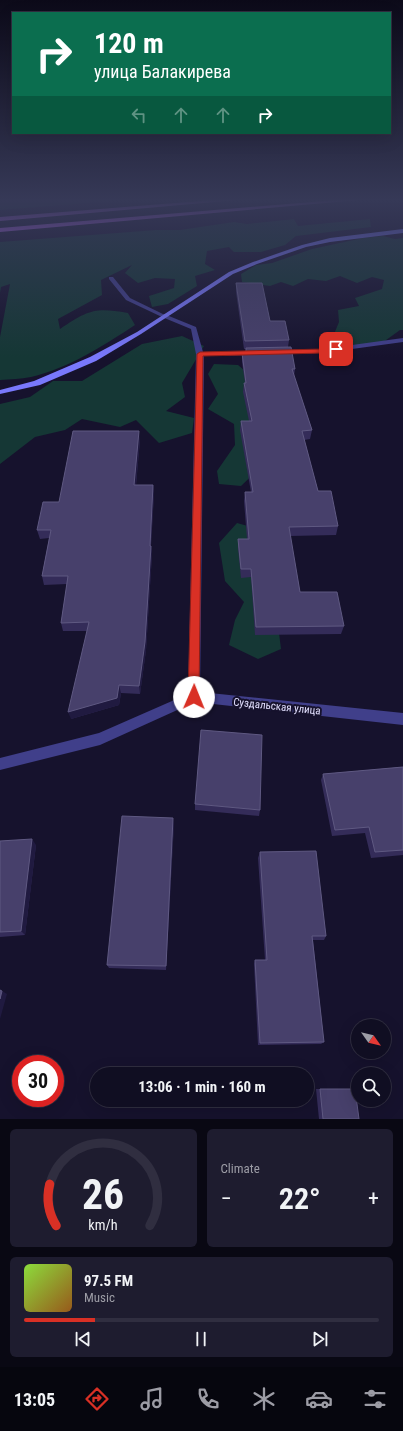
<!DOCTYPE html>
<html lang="en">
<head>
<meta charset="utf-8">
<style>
  :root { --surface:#100e22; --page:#1e1c2f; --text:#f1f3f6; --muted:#9c9ca5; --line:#302e40; --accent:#d93025 }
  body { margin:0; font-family:"Roboto Condensed",sans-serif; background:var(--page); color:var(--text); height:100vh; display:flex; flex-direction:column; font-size:15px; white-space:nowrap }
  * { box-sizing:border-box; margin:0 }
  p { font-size:13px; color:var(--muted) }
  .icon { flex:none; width:22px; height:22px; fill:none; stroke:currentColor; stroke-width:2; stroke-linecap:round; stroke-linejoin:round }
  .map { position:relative; height:1119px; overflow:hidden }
  .sheet { display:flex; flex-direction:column; gap:10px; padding:10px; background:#090813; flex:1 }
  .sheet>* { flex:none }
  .hud { position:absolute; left:12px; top:12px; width:379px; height:122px; border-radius:0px; box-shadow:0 4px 16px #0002,0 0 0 1px var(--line); background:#0b6e4f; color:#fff; overflow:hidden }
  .needle { width:26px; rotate:124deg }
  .controls { position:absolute; left:351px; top:1019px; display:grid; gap:8px }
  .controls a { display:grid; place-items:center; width:40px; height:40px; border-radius:50%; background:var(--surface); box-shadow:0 4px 16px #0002,0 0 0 1px var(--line); font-size:20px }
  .speed { position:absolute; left:12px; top:1055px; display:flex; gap:8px; font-size:20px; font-weight:700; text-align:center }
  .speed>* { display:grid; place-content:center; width:52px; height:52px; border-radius:50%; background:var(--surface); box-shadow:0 4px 16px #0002,0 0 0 1px var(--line); line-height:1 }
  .speed .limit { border:6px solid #d22; background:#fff; color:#111 }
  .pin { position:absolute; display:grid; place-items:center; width:34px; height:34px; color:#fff; margin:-17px; border-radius:8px; box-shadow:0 2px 6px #0006 }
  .me { position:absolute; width:44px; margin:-22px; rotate:1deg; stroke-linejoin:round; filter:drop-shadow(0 0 3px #0008) }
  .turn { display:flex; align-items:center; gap:14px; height:84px; padding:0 16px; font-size:18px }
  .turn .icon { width:52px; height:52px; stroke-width:2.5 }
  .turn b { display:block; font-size:28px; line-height:34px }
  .lanes { display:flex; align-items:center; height:38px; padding:0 16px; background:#0003; justify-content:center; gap:20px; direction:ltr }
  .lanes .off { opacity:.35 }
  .big { font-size:30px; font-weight:700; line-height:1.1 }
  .sheet .tile { flex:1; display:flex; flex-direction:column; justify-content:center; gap:6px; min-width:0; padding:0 14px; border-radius:6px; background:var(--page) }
  .sheet .dial { align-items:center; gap:0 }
  .dial svg { height:104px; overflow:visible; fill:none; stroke:var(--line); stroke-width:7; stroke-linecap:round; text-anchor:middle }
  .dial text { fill:var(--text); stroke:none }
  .song { display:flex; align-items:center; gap:12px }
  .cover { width:48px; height:48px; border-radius:6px; background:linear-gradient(135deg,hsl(90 70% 55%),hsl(30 70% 35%)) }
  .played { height:4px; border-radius:2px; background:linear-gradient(90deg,var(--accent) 20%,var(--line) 20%) }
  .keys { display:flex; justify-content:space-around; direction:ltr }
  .heat { display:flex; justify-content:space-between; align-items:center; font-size:22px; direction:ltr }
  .sheet .tiles { flex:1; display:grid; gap:10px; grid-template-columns:1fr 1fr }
  .tile:last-child { grid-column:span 2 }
  .trip { position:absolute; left:90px; top:1067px; width:224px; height:40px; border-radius:20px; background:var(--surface); box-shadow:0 4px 16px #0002,0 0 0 1px var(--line); font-weight:700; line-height:40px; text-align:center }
  .tabs { display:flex; height:64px; justify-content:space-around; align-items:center; background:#06060e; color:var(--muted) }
  .tabs .icon { width:28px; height:28px }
  .tabs .current { color:var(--accent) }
  .tabs b { font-size:18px; color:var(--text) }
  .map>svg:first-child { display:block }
</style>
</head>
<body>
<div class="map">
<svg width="403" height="1119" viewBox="0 0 403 1119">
  <rect width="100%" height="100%" fill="#16122d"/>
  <path fill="#153735" d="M0 200H124L0 210Z
    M294 219 298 226 370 219 371 227 296 236 285 245 261 252H234L229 247 207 251 205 264 215 270 195 276 197 286 168 304 152 307 149 296 174 288 175 279 155 278 138 283 125 273 132 265 101 280 102 295 58 319 60 329C88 310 95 307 128 313L135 325C103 346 69 368 31 377 21 379 10 379 0 380V337L10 284 1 287 0 293V242L156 230H180L234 222 247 224Z
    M383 236 395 239 403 238V330H400L382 343 346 346 332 339 339 322 338 310 359 306 355 298 382 289 384 280 372 277 357 283 340 276 326 281 308 279 293 286 281 282 270 286 242 282 241 274 256 265 272 263 312 249 363 238Z
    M182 336 204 346 182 383 185 397 166 411 194 418 192 433 159 443 136 420 120 427 82 419 65 430 35 437 0 464V404L30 397 53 381H82L142 344Z
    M214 364 238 365 256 380 268 460 241 486 219 484 217 471 235 445 234 424 208 409 218 394 208 374Z
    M237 523 255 528 278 625 281 649 258 659 229 645 235 620 244 602 225 581 219 543Z"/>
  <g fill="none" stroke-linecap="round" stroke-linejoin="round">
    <path fill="#403f8a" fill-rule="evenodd" d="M109 277H113L130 298 167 316 162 317 126 300 109 279Z"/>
    <path fill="#403f8a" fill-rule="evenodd" d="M164 314 196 327 203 352 258 351 262 353 258 355 204 356 200 692 403 713V725L195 702 100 745 0 770V758L99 733 188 694 196 354 191 329 162 317 161 316Z
      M403 338V342L323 353 278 354 274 352 278 350 323 349Z"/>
    <path fill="#7978fc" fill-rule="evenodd" d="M403 229V233L330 242 306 247 257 264 233 274 141 334 96 361 40 385 0 394V390L34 381 90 357 137 332 229 272 253 262 302 245 330 238Z"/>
    <path fill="#c268fc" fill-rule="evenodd" d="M212 200H237L0 221V217Z
      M335 200H359L0 232V228Z"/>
  </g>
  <path fill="#342c59" d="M236 283 270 321 289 340 288 347 295 369 294 376 312 430 310 439 304 440 318 491 338 526 336 535 290 536 300 592 344 626 341 634 255 635 251 577 241 578 238 548V539H247L244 501 245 492H251L240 430 241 421H249L243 392 244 383H245L242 362V353H245L246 349H244L236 292Z
    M140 440 136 485H153L154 494 151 546 152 554 146 650 140 694 121 693 119 705 71 719 87 631H63L61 623 67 584 44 585 42 576 49 538 40 539 37 530 59 502Z
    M403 767V855L371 858 365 833 332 836 321 780 323 774Z
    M195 804 260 810 259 816 195 810Z
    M174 824 166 970 109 968 107 965Z
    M0 841 36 845 25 935 0 937Z
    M260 852 326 936 324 940H313L324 1042 321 1044 258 1045 254 964 255 960H265L258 858Z
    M316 1089H320L359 1119H319Z"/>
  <path fill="#201a40" d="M139 431 140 440 135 494 134 485Z
    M153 485 154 494 150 554V546Z
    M151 546 152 554 146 650 140 694 139 686Z
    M119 685 121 693 119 705 71 719 68 712Z
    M173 818 174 824 166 970V966Z
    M32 839 36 845 25 935 21 931Z
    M2 991 7 994 0 1019V999Z"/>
  <path fill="#47406b" stroke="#5f5982" d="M236 283H262L270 321H285L289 340 245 341Z
    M291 347 295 369H292L312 430 302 431 318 491H331L338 526 289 527 300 592H337L344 626 256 627 251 569H241L238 539H249L245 492H253L241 421H252L244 383H246L242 353H246V348Z
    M73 431H139L134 485H153L150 546H151L145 642 139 686 119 685 117 698 68 712 89 622 61 623 68 576H42L51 530H37L43 502H59Z
    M201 730 262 735 260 810 195 804Z
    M403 767V850L375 852 369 827 335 830 323 774Z
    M122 816 173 818 166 966 107 965Z
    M32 839 21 931 0 932V841Z
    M316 851 326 936H312L324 1042 260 1043 255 960H267L260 852Z
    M0 990 2 991 0 999Z
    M320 1089H355L359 1119H323Z"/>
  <linearGradient id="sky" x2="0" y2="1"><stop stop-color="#0c0a19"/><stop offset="0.56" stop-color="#363957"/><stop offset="1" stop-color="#363957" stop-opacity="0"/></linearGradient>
  <rect width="403" height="357" fill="url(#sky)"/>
  <path fill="#d93025" stroke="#8d1f18" d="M336 347 339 348V351L323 353 203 356 199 697 198 700 194 702 190 700 188 697 197 354 200 352 323 349Z"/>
  <g text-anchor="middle" stroke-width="4" stroke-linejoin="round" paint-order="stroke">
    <g font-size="11" fill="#e2dffe" stroke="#16122d">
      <text transform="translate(277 706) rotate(6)" y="4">Суздальская улица</text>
    </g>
  </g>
</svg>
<div class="controls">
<a><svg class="needle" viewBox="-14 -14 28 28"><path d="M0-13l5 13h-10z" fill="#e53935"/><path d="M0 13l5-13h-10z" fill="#9c9ca5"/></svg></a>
<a><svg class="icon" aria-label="search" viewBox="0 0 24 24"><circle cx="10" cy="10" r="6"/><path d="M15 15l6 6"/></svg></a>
</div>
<div class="speed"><div class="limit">30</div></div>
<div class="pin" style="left:336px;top:349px;background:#d93025"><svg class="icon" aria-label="arrive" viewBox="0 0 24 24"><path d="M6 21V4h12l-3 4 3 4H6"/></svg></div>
<svg class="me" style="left:194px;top:697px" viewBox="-20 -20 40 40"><circle r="19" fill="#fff"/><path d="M0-13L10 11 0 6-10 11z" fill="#d93025"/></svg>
<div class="trip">13:06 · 1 min · 160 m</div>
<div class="hud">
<div class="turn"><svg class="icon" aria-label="right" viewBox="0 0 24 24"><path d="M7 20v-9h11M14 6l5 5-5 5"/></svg><div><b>120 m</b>улица Балакирева</div></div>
<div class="lanes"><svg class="icon off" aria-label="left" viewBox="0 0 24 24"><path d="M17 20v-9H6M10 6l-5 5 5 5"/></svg><svg class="icon off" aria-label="ahead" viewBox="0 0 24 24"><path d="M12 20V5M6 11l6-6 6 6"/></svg><svg class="icon off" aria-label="ahead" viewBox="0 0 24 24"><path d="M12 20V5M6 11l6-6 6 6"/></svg><svg class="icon" aria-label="right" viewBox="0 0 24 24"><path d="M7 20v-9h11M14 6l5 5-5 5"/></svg></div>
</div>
</div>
<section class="sheet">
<div class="tiles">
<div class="tile dial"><svg viewBox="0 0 100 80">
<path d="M14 69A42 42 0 1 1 86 69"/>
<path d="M14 69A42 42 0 0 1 9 37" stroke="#d93025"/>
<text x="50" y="56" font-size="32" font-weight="700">26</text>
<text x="50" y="72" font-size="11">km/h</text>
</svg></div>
<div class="tile"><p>Climate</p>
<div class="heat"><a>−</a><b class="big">22°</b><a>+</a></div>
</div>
<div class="tile">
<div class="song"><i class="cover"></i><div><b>97.5 FM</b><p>Music</p></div></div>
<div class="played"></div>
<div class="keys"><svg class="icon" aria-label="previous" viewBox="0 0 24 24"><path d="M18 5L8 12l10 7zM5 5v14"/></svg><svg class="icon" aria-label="pause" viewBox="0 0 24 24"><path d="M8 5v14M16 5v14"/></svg><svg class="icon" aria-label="next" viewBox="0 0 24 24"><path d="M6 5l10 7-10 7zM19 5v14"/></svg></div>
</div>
</div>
</section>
<nav class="tabs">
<b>13:05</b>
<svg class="icon current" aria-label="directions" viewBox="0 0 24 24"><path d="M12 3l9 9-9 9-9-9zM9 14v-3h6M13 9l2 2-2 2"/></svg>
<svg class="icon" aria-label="music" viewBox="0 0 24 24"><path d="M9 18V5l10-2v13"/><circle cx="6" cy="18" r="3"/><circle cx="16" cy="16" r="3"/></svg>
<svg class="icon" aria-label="phone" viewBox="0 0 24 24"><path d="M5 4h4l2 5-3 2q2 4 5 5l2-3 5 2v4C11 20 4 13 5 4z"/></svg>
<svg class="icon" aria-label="climate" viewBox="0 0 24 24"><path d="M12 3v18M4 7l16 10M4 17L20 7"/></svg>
<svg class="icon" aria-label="car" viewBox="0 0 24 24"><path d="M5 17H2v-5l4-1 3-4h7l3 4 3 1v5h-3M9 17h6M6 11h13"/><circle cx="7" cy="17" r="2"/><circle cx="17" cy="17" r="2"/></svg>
<svg class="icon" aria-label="filters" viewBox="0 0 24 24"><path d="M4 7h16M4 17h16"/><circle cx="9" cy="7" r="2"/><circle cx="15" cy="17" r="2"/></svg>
</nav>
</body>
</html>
